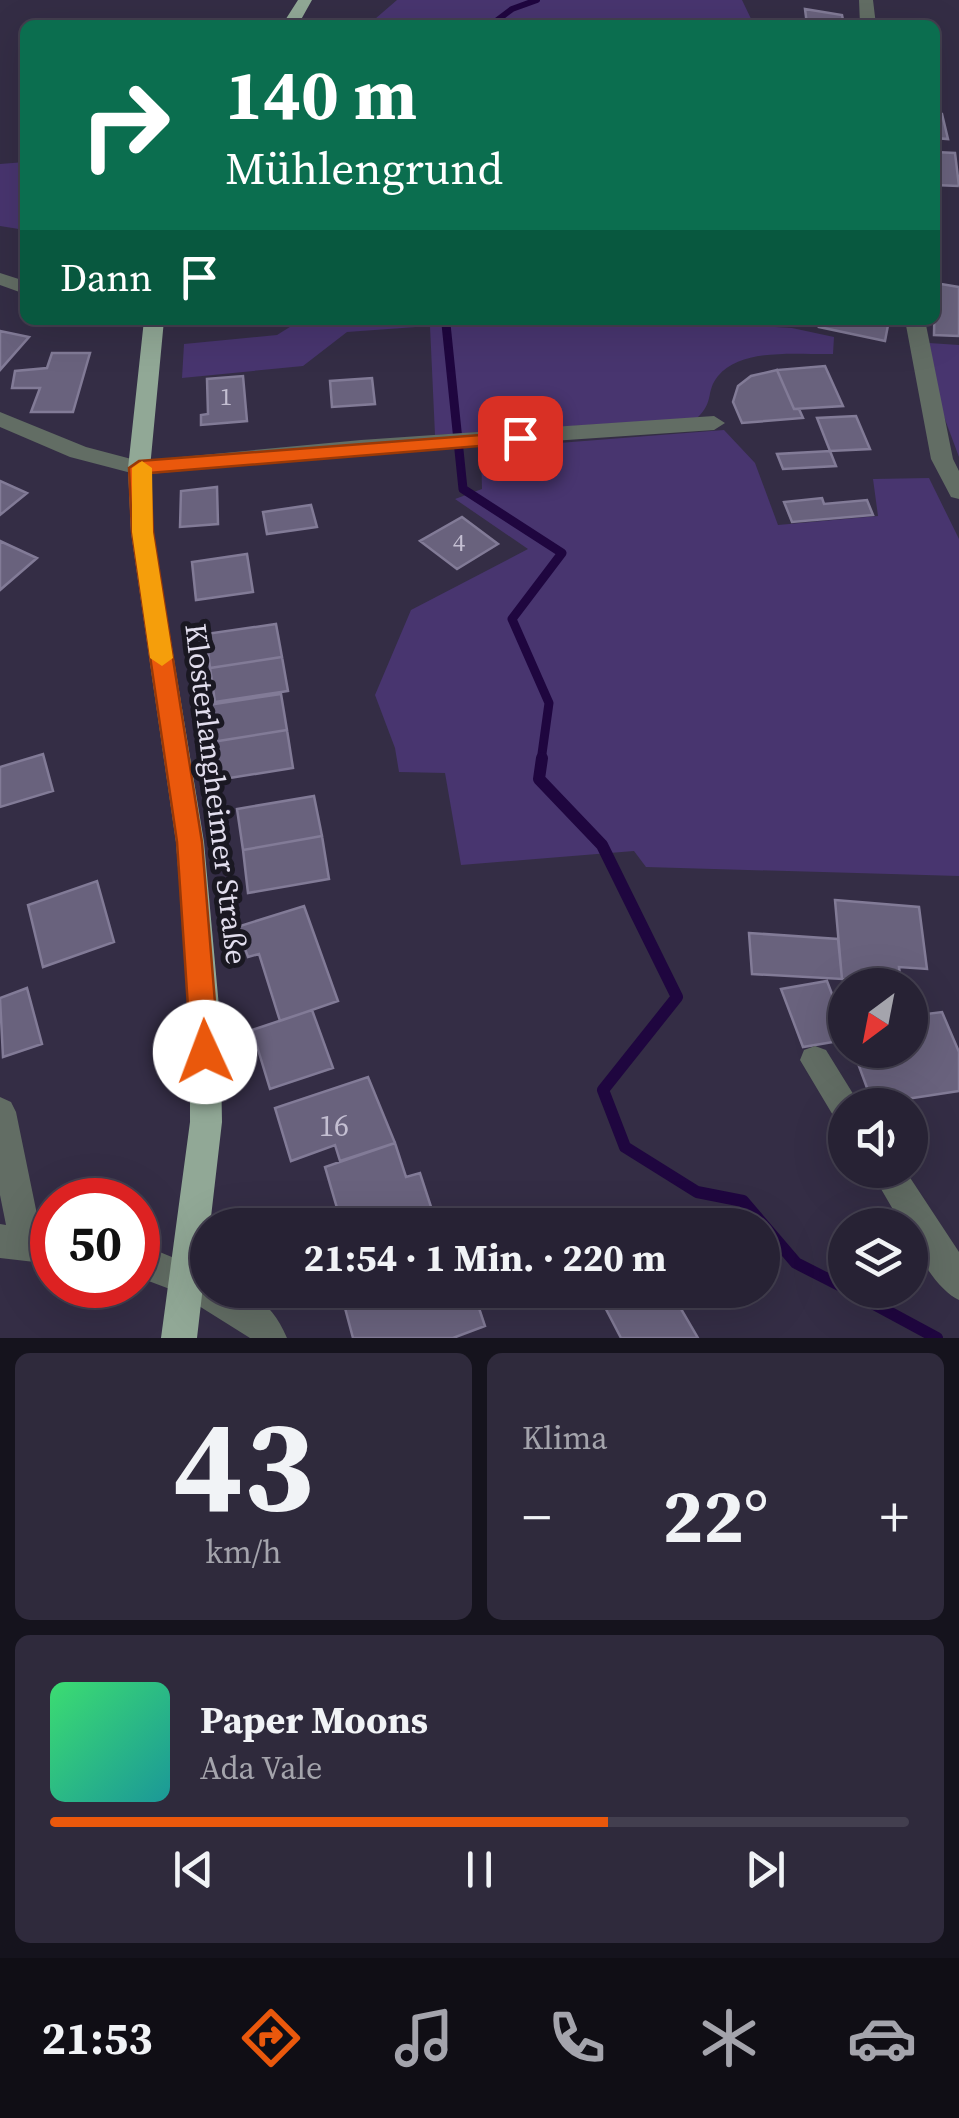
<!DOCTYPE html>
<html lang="de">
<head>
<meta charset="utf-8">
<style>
  :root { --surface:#272234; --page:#2f2a3c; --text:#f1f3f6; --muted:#a4a4ac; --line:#433f4f; --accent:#ea580c }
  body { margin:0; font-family:"Source Serif 4",serif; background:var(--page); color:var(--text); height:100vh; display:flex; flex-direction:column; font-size:38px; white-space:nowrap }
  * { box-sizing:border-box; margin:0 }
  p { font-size:32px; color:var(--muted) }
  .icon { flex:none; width:55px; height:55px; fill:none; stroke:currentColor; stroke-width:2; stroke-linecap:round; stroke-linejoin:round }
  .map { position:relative; height:1338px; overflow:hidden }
  .side { display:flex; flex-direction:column; gap:15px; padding:15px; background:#15131d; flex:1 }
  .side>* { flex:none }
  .hud { position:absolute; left:20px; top:20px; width:920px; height:305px; border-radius:15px; box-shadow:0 10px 40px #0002,0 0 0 2px var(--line); background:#0b6e4f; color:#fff; overflow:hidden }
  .needle { width:65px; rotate:212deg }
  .fabs { position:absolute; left:828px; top:968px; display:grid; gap:20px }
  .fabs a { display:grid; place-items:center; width:100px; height:100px; border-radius:50%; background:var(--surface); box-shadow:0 10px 40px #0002,0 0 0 2px var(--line); font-size:50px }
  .speed { position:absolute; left:30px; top:1178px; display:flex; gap:20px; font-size:50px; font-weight:700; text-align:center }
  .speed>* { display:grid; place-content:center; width:130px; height:130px; border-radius:50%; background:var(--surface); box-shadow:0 10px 40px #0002,0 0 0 2px var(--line); line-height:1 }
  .speed .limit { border:15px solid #d22; background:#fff; color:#111 }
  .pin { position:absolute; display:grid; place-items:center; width:85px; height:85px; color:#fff; margin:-42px; border-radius:20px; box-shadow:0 5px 15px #0006 }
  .me { position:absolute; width:110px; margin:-55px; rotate:358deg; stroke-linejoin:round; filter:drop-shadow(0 0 8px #0008) }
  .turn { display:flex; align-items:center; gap:35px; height:210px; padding:0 40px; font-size:45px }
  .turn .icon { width:130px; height:130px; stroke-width:2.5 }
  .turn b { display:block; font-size:70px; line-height:85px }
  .then { display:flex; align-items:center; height:95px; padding:0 40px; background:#0003; gap:20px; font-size:38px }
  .big { font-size:75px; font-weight:700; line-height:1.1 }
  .side .tile { flex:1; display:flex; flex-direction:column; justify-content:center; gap:15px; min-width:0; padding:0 35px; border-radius:15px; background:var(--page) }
  .side .dial { align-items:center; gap:0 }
  .dial b { font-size:130px; line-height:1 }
  .song { display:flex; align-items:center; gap:30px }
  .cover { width:120px; height:120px; border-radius:15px; background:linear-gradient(135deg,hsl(140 70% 55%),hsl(180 70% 35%)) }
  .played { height:10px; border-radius:5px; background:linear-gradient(90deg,var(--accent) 65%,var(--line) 65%) }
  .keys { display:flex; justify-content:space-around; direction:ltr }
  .heat { display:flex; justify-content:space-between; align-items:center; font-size:55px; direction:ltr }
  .side .tiles { flex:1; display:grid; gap:15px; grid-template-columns:1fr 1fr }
  .tile:last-child { grid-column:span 2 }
  .trip { position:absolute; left:190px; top:1208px; width:590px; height:100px; border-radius:50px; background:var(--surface); box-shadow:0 10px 40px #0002,0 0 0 2px var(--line); font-weight:700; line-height:100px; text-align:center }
  .tabs { display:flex; height:160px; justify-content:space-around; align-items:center; background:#100e15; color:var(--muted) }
  .tabs .icon { width:70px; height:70px }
  .tabs .selected { color:var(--accent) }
  .tabs b { font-size:45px; color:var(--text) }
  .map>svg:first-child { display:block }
</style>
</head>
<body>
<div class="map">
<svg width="959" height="1338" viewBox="0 0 959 1338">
  <rect width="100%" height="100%" fill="#342d45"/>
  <path fill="#48356f" d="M397 0H742L754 25H368Z
    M25 162V230L0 226V164Z
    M301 320H725L728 324 792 328 834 337 833 354C800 355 742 347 718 376 705 392 715 401 697 418L435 435 430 326 347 332 303 366 182 378 184 344 277 335Z
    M929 343 959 345V457L943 414Z
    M724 430 755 463 778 525 878 516 873 479 929 478 959 539V876L646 867 634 851 461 865 445 773 399 772 395 748 375 695 411 610 528 549 455 499 482 489 481 449Z"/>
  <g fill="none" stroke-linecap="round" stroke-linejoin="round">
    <path stroke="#1f063f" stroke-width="6" d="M491 25 512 9 537 0
      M446 320 447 327"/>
    <path stroke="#1f063f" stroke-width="9" d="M446 324 463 489 562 553 512 619 549 703 541 761"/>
    <path stroke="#1f063f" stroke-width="12" d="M542 758 539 779 602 845 677 997 603 1090 625 1147 697 1192 743 1201 796 1263 845 1288
      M848 1290 937 1338"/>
  </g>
  <path fill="#69627d" stroke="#827b97" stroke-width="2.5" d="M805 9 842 15 844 25H807Z
    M935 114H942L948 139 935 138Z
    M935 152 955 153 959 186 935 185Z
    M935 283 959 287V336L934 335Z
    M821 320H889L885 341 819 327Z
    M0 331 29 337 0 370Z
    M52 353H90L73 412H31L40 388H12L15 371 47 368Z
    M825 366 843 406 794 409 777 370Z
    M777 370 794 409H799L803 418 742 423 733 402 738 386 751 376Z
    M243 376 247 421 201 425V415L208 414 207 379Z
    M372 378 375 404 332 407 330 381Z
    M856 416 870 449 830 451 817 418Z
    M830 451 836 466 783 469 777 454Z
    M0 481 27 493 0 515Z
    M217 487 218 524 180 527 181 491Z
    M822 498 824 504 867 500 873 515 792 522 784 502Z
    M311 505 317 527 267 534 263 512Z
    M462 517 498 544 457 569 420 541Z
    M0 541 37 558 0 590Z
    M247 554 253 592 196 600 192 562Z
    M276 624 282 657 210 668 206 634Z
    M282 657 288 691 215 702 210 668Z
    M281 694 287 730 212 742 208 705Z
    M287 730 293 768 217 780 212 742Z
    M43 754 53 791 0 807V767Z
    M314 796 322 836 243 850 237 809Z
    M322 836 329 879 248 893 243 850Z
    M97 881 114 942 43 967 28 905Z
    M835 900 919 907 927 969 899 967 901 984 842 979Z
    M304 906 338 1001 280 1021 259 954 248 957 237 927Z
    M749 933 838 939 842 979 752 974Z
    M827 981 845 1028V1040L803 1047 781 989Z
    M27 988 42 1044 3 1057 0 998Z
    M312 1010 333 1068 270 1089 252 1030Z
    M942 1012 959 1052V1091L873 1104 853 1050H910V1016Z
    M368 1077 395 1143 340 1161 335 1145 291 1161 275 1108Z
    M395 1143 406 1177 420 1173 434 1216 409 1225H342L325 1167Z
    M394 1290H473L485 1326 453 1338H353L345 1308Z
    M596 1290H670L698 1338H621Z"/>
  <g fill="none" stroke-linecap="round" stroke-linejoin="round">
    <path fill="#626d64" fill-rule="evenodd" d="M859 0H873L876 25H860Z
      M0 273 25 281V294L0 285Z
      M905 320H925L953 459 959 471V499L951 497 931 459Z
      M0 412 86 447 139 461 361 440 714 416 725 423 714 430 361 454 139 475 70 457 0 427Z
      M815 1046 826 1050 860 1105H845V1122L834 1117 800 1060 804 1050Z
      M0 1097 11 1102 16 1112 40 1229 52 1231V1264L0 1258V1224L6 1225 0 1195Z
      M870 1170H905L959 1252V1300C938 1291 910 1248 910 1225H902Z
      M138 1243 208 1272V1290C249 1290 270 1298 287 1338H250L175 1291 138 1277Z"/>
    <path fill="#91a896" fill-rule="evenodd" d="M298 0H312L298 25H282Z
      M144 320H164L150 468 153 532 204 842 220 1018 222 1122 197 1338H161L190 1122V1018L176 842 131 532 128 468Z"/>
  </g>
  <path fill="#ea580c" stroke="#983908" stroke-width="2.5" d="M520 432 530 438 527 442 150 473 153 532 202 842 219 1052 215 1061 205 1065 195 1061 191 1052 177 842 132 532 129 468 139 461Z"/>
  <path fill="#f59e0b" d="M142 461 152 468 153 532 173 658 162 666 150 658 132 532V468Z"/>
  <g text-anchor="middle" stroke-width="10" stroke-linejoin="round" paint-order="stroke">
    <g font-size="25" fill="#c4bfd2">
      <text x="226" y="405">1</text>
      <text x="459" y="551">4</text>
    </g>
    <g font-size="30" fill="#e2deee" stroke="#1a1822">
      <text transform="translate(216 794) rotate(83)" y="10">Klosterlangheimer Straße</text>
    </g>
    <g font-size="30" fill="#c4bfd2">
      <text x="334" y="1136">16</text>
    </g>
  </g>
</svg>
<div class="fabs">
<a><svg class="needle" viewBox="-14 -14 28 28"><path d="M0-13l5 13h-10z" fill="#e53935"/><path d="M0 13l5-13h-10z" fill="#a4a4ac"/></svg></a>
<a><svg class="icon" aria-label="sound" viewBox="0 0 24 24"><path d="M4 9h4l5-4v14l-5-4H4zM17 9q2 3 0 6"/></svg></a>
<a><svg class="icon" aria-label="layers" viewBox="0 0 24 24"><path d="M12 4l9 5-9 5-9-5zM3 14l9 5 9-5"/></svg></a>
</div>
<div class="speed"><div class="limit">50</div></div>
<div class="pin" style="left:520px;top:438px;background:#d93025"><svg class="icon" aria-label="arrive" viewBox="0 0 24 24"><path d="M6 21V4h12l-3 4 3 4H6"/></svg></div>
<svg class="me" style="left:205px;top:1052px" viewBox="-20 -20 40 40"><circle r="19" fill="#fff"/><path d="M0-13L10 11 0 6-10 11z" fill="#ea580c"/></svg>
<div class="trip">21:54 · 1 Min. · 220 m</div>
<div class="hud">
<div class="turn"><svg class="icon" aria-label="right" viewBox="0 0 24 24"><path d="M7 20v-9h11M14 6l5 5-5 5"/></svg><div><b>140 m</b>Mühlengrund</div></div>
<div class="then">Dann<svg class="icon" aria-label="arrive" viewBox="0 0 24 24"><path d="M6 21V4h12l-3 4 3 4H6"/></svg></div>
</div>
</div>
<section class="side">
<div class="tiles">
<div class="tile dial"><b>43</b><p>km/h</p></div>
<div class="tile"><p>Klima</p>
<div class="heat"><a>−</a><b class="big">22°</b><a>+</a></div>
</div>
<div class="tile">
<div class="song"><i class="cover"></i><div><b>Paper Moons</b><p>Ada Vale</p></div></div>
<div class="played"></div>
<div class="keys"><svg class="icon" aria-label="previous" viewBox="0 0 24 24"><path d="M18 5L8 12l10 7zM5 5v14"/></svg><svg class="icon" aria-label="pause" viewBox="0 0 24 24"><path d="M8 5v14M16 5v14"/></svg><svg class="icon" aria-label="next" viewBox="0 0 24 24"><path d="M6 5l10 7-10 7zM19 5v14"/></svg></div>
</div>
</div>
</section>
<nav class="tabs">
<b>21:53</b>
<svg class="icon selected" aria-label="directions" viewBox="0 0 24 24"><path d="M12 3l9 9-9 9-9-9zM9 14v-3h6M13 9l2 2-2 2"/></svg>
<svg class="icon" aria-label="music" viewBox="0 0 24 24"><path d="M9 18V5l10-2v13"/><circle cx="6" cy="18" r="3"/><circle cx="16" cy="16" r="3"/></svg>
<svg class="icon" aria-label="phone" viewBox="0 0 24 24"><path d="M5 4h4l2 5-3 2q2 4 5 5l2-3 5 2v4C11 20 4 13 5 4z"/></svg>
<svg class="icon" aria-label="climate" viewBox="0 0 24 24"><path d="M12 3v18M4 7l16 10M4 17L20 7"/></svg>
<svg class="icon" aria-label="car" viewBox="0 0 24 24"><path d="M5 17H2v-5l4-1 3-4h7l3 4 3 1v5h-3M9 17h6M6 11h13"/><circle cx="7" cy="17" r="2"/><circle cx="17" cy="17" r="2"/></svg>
</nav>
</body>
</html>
